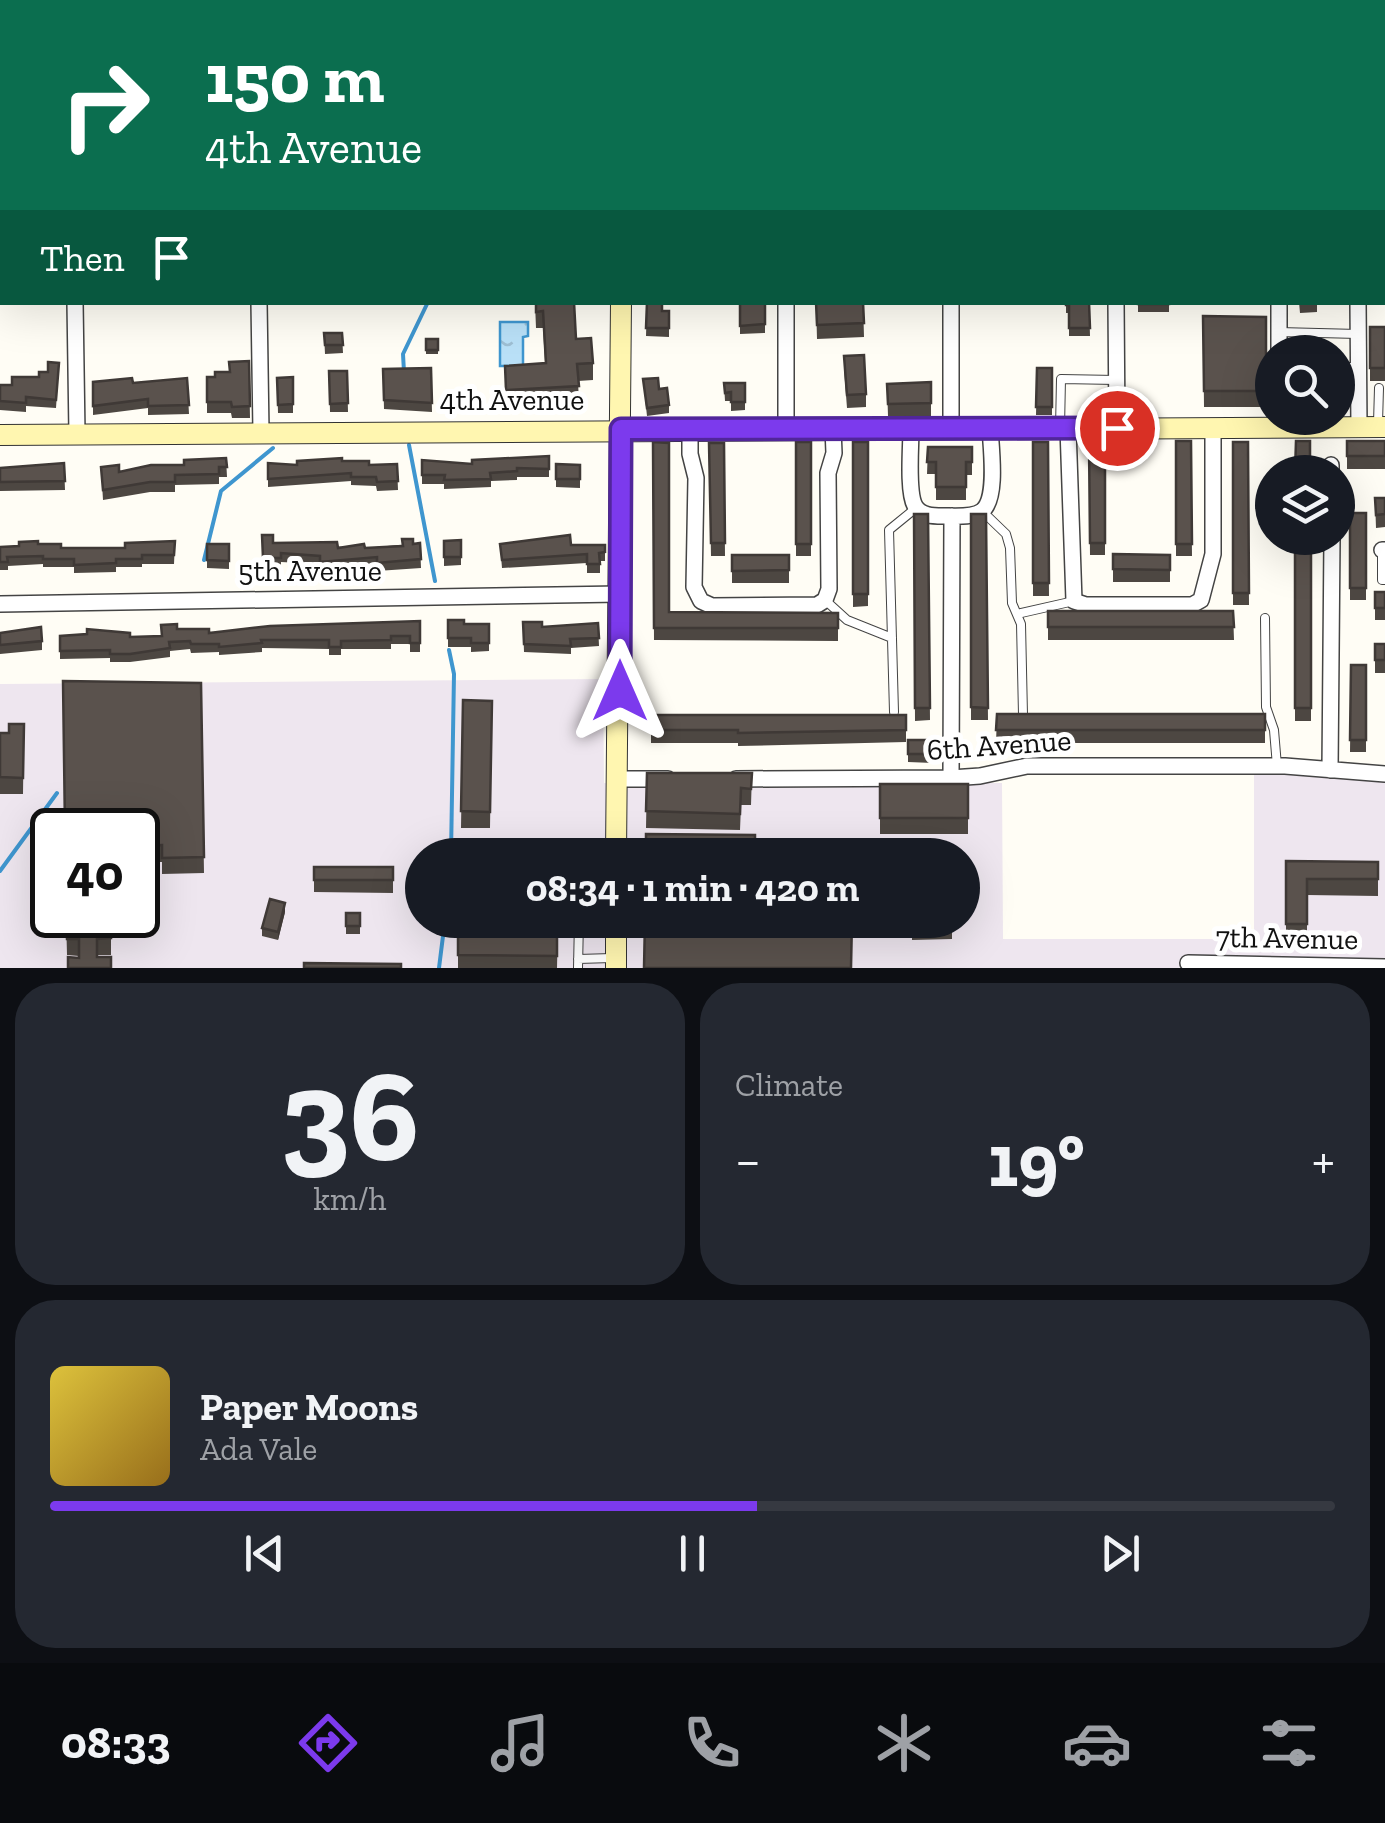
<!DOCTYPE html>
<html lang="en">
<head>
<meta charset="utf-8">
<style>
  :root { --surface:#171b24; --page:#242831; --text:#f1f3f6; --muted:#9ea1a6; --line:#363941; --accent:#7c3aed }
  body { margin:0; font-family:"Zilla Slab",serif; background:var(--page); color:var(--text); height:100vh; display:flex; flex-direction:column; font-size:38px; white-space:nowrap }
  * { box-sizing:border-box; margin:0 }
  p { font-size:32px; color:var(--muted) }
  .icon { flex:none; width:55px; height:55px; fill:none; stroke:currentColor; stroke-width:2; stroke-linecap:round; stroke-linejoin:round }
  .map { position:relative; height:968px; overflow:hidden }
  .drawer { display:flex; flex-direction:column; gap:15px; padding:15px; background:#0d0f14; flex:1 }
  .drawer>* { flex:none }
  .banner { position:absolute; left:0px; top:0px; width:1385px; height:305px; box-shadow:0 10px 40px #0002; background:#0b6e4f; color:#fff; overflow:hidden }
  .controls { position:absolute; left:1255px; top:335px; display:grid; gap:20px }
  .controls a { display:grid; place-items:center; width:100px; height:100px; border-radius:50%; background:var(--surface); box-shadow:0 10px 40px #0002; font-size:50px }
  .speed { position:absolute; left:30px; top:808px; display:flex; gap:20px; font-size:50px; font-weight:700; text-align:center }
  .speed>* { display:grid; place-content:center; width:130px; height:130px; border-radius:50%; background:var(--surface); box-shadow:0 10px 40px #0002; line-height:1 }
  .speed .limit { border:5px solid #111; border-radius:15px; background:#fff; color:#111 }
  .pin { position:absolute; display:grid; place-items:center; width:85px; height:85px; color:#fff; margin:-42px; border:5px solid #fff; border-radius:50%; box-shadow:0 2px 10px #0007 }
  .me { position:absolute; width:110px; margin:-55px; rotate:0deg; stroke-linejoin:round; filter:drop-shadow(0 0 8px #0008) }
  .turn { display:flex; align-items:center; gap:35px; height:210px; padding:0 40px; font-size:45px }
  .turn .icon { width:130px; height:130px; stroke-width:2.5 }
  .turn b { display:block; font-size:70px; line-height:85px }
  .then { display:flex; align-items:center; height:95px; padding:0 40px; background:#0003; gap:20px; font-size:38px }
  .big { font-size:75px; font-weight:800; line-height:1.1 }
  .drawer .widget { flex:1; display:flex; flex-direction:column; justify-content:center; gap:15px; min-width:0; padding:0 35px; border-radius:40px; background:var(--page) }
  .drawer .dial { align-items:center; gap:0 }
  .dial b { font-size:130px; line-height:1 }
  .song { display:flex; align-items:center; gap:30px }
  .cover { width:120px; height:120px; border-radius:15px; background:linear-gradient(135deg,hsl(50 70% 55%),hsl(40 70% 35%)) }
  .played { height:10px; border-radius:5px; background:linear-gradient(90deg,var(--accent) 55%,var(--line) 55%) }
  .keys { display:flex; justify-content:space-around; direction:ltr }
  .heat { display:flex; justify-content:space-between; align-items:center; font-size:55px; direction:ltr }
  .drawer .tiles { flex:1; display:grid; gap:15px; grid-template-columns:1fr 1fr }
  .widget:last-child { grid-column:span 2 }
  .trip { position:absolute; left:405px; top:838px; width:575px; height:100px; border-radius:50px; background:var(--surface); box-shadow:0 10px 40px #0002; font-weight:800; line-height:100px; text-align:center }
  .tabs { display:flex; height:160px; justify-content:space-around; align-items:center; background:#090b0e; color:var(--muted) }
  .tabs .icon { width:70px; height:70px }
  .tabs .on { color:var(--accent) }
  .tabs b { font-size:45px; color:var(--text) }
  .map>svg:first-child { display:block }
</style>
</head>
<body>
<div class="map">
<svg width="1385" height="968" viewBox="0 0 1385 968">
  <defs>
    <pattern id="water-ripples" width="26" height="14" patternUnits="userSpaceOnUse" patternTransform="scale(2.5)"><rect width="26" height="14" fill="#b9e0f7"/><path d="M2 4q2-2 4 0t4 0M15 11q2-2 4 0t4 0" fill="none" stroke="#9ebfd3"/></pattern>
  </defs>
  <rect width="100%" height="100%" fill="#fffdf5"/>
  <path fill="#eee6ef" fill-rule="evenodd" d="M603 679 604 783H1002L1003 939H1254V770L1385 781V968H0V684ZM52 830H138V915H52ZM422 855H962V920H422Z"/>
  <path fill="url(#water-ripples)" stroke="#3f96cf" stroke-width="2.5" d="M500 322H528V336L523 337V366H500Z"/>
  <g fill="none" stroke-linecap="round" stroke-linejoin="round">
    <path stroke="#3f96cf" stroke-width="4" d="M366 0 368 2
      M404 372 403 354 428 302
      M409 445 435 581
      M204 560 221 491 273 448
      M449 650 454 674 451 855
      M0 871 57 793
      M439 968 445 920"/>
    <g stroke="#444" stroke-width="10">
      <path id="lane" d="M1279 332 1358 334
        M1338 367H1358
        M1338 398H1358
        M1378 423 1379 388
        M1060 428 1061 379 1116 380
        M982 511 1006 534 1010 548 1012 603 1021 624 1023 715
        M1382 550V580H1385
        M825 600 847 620 892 638
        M1017 614 1074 601
        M1265 618 1266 707 1274 730 1277 766
        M894 712 889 530 916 508
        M578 959 612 958
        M578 968 579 920"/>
    </g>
    <g stroke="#444" stroke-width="18">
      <path id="street" d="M785 0V2
        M951 0V2
        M1280 0V2
        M259 2V0
        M1115 2V0
        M1358 2V0
        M0 71H2
        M0 243H2
        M75 302 77 434
        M259 302 261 432
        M786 302V429
        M951 302V429
        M1116 302 1117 428
        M1358 302 1359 427
        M1279 352V302
        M1068 428 1074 601 1086 605H1192L1201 600 1213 554V428
        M690 429V454L696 478 694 587 701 601 712 606 817 605 825 600 829 589 828 473 834 453 833 429
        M911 429C911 446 907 492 915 506 921 516 933 516 943 516 954 516 973 518 982 511 998 499 991 448 990 428
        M1331 465V472
        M1382 550H1385
        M0 604 620 594
        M1330 770 1332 538
        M951 778 952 516
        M617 779H668
        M736 779 951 778 980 776 1027 766H1285L1385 774
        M1188 963 1385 967"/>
    </g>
    <g stroke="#333" stroke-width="22">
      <path id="secondary" d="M620 0V2
        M0 435 1385 427
        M616 855 621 302
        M616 968V920"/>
    </g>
    <use href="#lane" stroke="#fff" stroke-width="8"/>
    <use href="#street" stroke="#fff" stroke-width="15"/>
    <use href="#secondary" stroke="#fff6b0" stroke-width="20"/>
  </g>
  <path fill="#4d4742" d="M0 0 2 2V22H0Z
    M0 87H2V120H0Z
    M518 302H581L574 304 576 339 593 363V380L578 381 579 403 506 407 505 366 545 363 543 328H536L535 303 518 304Z
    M647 302 662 311H669V337L646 336Z
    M740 302H765V333L740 334Z
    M816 302H863L864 337 817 339Z
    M1066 302H1089L1090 336H1069V313H1066Z
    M1138 302H1169V312H1138Z
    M1299 302H1317V312L1300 313Z
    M1203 316 1266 317V407H1204Z
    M1370 327H1385V381H1370Z
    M324 333H342L343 353 325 354Z
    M426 339H438V354H426Z
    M249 361 250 418H232L231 413H207V377H215L230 372Z
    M59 363 56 408 26 406V412L0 410V385H12L39 377 48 372Z
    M431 368 432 412 384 409 383 369Z
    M1037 368H1052V415H1036Z
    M844 369 866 394V407L847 408Z
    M329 371H347L348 412H330Z
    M293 377V413H278L277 378Z
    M187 378 189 414 148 415V408L93 415V382L133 383Z
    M643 379 659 389 669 405V413L647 416Z
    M931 382V416H888L887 384Z
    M724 383H745V410L731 411V401H725Z
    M1176 441H1191L1192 556H1176Z
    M1347 441H1385V469H1347Z
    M653 442 669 612 838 613V641L654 640Z
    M796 442H811V556H796Z
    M853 442H868V606L853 607Z
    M1033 442H1048L1049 596H1033Z
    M1089 442H1105V555H1090Z
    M1233 442H1248L1249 605H1233Z
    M709 443H724L725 556H711Z
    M928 447H972V475H966V500H936V474H927Z
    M549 456V477H517V480L491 481V487L444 489V484H422V460L472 464Z
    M226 458 227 477H219V484L175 485V492H150L103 500 101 467 119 472 184 465Z
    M342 461 369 465 397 464 398 490 377 491 376 486 351 485V481L268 487V463L297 465Z
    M64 463 65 490 0 491V468Z
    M556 464 580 465V488L556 487Z
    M1375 498H1385V527L1376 528Z
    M1350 513H1366V600H1350Z
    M914 514H928L930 720 915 721Z
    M971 514H986L988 720H971Z
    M262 535 273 543 365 548 420 543 421 568 377 571V565L320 570V564L281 562V566H263Z
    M1295 538H1311V721H1295Z
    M461 540V565L444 566V541Z
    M175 541 174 564H142V567H116V572L74 573V567H43V564L8 566V570H0V547L38 544 61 548H125Z
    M207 544H229V569L207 568Z
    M500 544 605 545V561H600V573H587V563L502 568Z
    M1113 554 1170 555V582H1113Z
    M732 555H789V583H732Z
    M1375 592H1385V620H1375Z
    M1048 611H1233L1234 640H1048Z
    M448 620 464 624H489V651L471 652V647H448Z
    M420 621V652H410V644H391V649H341V655H329V649L262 648V652L219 655V652L191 653 190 649 170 651V657L130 662H110V658L60 659V636L130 637 161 636 177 629 209 633Z
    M523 622 542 627 598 623 599 646 571 648V654L524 652Z
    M0 633 42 641V650L0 654Z
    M1375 644H1385V673H1375Z
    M1351 665H1366V752H1350Z
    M201 683 204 873 162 874V862H138V830Z
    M463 700 492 701 490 828H461Z
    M997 714H1265V743H996Z
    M651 715H906V742L738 746V743H651Z
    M24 724 23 794H0V733H9Z
    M908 740H933V763L908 762Z
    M647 773H752L751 805H741L740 830 646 828Z
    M880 784H968V834H880Z
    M1286 861 1378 862V896L1307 895V941H1286Z
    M314 867H393V893L314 892Z
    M285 912 278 940 262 936V928Z
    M346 913H360V934H346Z
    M66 915 111 938V955H97V957L79 958V956L67 955Z
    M458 920H558L557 968H458Z
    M912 920H952V939L912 940Z"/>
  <path fill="#3f3936" d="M285 903V912L278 940V932Z"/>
  <path fill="#5a524d" stroke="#3f3936" stroke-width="2.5" d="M157 0H193L194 2H157Z
    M489 0H505V2H489Z
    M733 0H759V2H733Z
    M828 0H865V2H828Z
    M978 0H1004V2H978Z
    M1054 0H1087V2H1054Z
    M1224 0 1250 1V2H1225Z
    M1311 0H1329V2H1311Z
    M0 87H2V106H0Z
    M536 302H574L576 339 591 338 593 363 577 364 579 386 506 390 505 366 546 363 543 311 536 312Z
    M647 302H662V311H669V328H646Z
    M740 302H765V324L740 326Z
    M816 302H863L864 323 817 325Z
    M1066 302H1089L1090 328H1069V305H1066Z
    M1138 302H1169V304H1138Z
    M1203 316 1266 317V391H1204Z
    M1370 327H1385V368H1370Z
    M324 333H342L343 345H325Z
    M426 339H438V350H426Z
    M864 355 866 394 847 395 844 356Z
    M249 361 250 406 232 407 231 402H207V377H215V372H230L229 362Z
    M48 362 59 363 56 400 26 397V403L0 401V385H12V377H39V372H48Z
    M431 368 432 403 384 400 383 369Z
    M1037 368H1052V407H1036Z
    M329 371H347L348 403 330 404Z
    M293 377V404L278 405 277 378Z
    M132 378 133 383 187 378 189 405 148 406V399L93 406V382Z
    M658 378 659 389 667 388 669 405 647 408 643 379Z
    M931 382V403L888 404 887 384Z
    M724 383H745V402H731V392L725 393Z
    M1176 441H1191L1192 544H1176Z
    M1296 441H1310V472H1295Z
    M1347 441H1385V456H1347Z
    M653 442 669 443V612L838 613V628H654Z
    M796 442H811V544H796Z
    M853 442H868V594H853Z
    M1033 442H1048L1049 583H1033Z
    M1089 442H1105V543H1090Z
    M1233 442H1248L1249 593H1233Z
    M709 443H724L725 543H711Z
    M928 447H972V462H966V487H936V462H927Z
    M549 456V469L517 468V471L490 473 491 479 444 480 445 475H422V460L472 464V460Z
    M226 458 227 467H219V474L175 475V482H150L103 490 101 467 119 465V472L151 465H184V460Z
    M342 458V461H369V465L397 464 398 481 377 482 376 477H351V473L268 479V463L297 465V461Z
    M64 463 65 481 0 482V468Z
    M556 464 580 465V479H556Z
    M1375 498H1385V514L1376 515Z
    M1350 513H1366V588H1350Z
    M914 514H928L930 708H915Z
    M971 514H986L988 708 971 707Z
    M262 535H273V543L337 542 338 548 364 544 365 548 403 546 402 539H413V544L420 543 421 559 377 563V557L320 562V556L281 553V558H263Z
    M570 535 571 545H605V552L599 553 600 564H587V554L502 560 500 544Z
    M1295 538H1311V708H1295Z
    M461 540V557H444V541Z
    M38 541V544H61V548H125V543L175 541 174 555H142V559H116V563L74 565V559H43V556L7 557 8 562H0V547L19 546V542Z
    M207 544H229V561L207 560Z
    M1113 554 1170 555V570L1113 569Z
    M732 555H789V570L732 571Z
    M1375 592H1385V608H1375Z
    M1048 611H1233L1234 627H1048Z
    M448 620H464V624H489V643H471V638H448Z
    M420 621V643H410V636H391V640L341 641V647H329V640H261L262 643 219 647V644H191L190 641 169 642 170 648 130 654H110V650L60 651V636L87 634V629L130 633V637L162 636 161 625 177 624V629H209V633L270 626Z
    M523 622H542V627L598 623 599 638 570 639 571 646 524 644Z
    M41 627 42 641 0 645V633Z
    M1375 644H1385V660H1375Z
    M1351 665H1366V740H1350Z
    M63 681 201 683 204 857 162 858V845L138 846V830H65Z
    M463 700 492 701 490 812 461 811Z
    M997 714H1265V730H996Z
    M651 715H906V730L738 733V730H651Z
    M9 724H24L23 778 0 777V733H9Z
    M908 740H933V754H908Z
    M647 773H752L751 789 741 788 740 814 646 811Z
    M880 784H968V818H880Z
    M646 834 755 835V855H646Z
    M1286 861 1378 862V879H1307V924H1286Z
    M314 867H393V880H314Z
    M270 899 285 903 278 932 262 928Z
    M346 913H360V926H346Z
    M66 915H111V938L97 939V957H111V968H68V957L79 958V939H67Z
    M458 920H557V956L458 955Z
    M645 920H852L851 968H644Z
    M912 920H952V927H912Z
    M304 963 401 964V968H304Z"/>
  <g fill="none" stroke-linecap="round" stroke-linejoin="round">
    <g stroke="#51269a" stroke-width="25">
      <path id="route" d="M620 691 621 429 1117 428"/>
    </g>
    <use href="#route" stroke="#7c3aed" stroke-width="18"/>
  </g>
  <g text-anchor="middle" stroke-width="10" stroke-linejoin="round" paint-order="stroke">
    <g font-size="30" fill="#111" stroke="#fff">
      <text x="512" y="410">4th Avenue</text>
      <text x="310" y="581">5th Avenue</text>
      <text transform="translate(999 745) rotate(-4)" y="10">6th Avenue</text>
      <text transform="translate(1287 938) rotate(1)" y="10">7th Avenue</text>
    </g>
  </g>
</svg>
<div class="controls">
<a><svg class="icon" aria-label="search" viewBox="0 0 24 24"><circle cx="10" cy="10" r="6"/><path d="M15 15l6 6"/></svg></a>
<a><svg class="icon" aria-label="layers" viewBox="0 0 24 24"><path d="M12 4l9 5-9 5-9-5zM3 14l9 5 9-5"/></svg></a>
</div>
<div class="speed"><div class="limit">40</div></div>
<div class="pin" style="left:1117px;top:428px;background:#d93025"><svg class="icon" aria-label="arrive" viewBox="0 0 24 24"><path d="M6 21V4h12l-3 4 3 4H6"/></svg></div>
<svg class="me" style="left:620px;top:691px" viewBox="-20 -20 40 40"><path d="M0-17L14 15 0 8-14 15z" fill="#7c3aed" stroke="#fff" stroke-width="4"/></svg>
<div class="trip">08:34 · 1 min · 420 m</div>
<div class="banner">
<div class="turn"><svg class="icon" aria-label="right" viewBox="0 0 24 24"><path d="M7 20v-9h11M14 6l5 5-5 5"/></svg><div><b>150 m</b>4th Avenue</div></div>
<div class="then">Then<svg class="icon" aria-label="arrive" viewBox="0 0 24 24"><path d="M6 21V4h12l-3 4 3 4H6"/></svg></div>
</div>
</div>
<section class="drawer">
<div class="tiles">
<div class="widget dial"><b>36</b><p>km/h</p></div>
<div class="widget"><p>Climate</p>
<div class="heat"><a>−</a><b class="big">19°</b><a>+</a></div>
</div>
<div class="widget">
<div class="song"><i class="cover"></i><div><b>Paper Moons</b><p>Ada Vale</p></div></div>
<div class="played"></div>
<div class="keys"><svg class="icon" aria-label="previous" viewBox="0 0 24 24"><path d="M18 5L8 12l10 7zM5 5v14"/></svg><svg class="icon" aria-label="pause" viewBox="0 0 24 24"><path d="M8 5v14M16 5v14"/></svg><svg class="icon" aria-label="next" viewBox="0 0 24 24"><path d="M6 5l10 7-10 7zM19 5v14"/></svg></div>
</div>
</div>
</section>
<nav class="tabs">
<b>08:33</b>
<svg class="icon on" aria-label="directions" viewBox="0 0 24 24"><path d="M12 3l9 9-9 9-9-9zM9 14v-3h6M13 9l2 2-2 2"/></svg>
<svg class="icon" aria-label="music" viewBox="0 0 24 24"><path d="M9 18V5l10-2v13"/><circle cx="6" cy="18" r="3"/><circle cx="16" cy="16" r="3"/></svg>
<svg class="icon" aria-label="phone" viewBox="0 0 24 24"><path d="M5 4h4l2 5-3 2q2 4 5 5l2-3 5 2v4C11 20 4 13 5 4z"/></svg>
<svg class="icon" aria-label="climate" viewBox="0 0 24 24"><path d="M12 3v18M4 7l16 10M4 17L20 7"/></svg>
<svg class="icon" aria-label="car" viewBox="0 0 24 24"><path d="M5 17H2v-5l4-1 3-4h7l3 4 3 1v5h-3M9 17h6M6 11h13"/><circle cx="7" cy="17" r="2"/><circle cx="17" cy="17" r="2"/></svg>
<svg class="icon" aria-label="filters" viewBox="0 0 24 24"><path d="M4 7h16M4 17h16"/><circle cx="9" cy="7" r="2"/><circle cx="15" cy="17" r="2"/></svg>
</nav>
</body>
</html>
